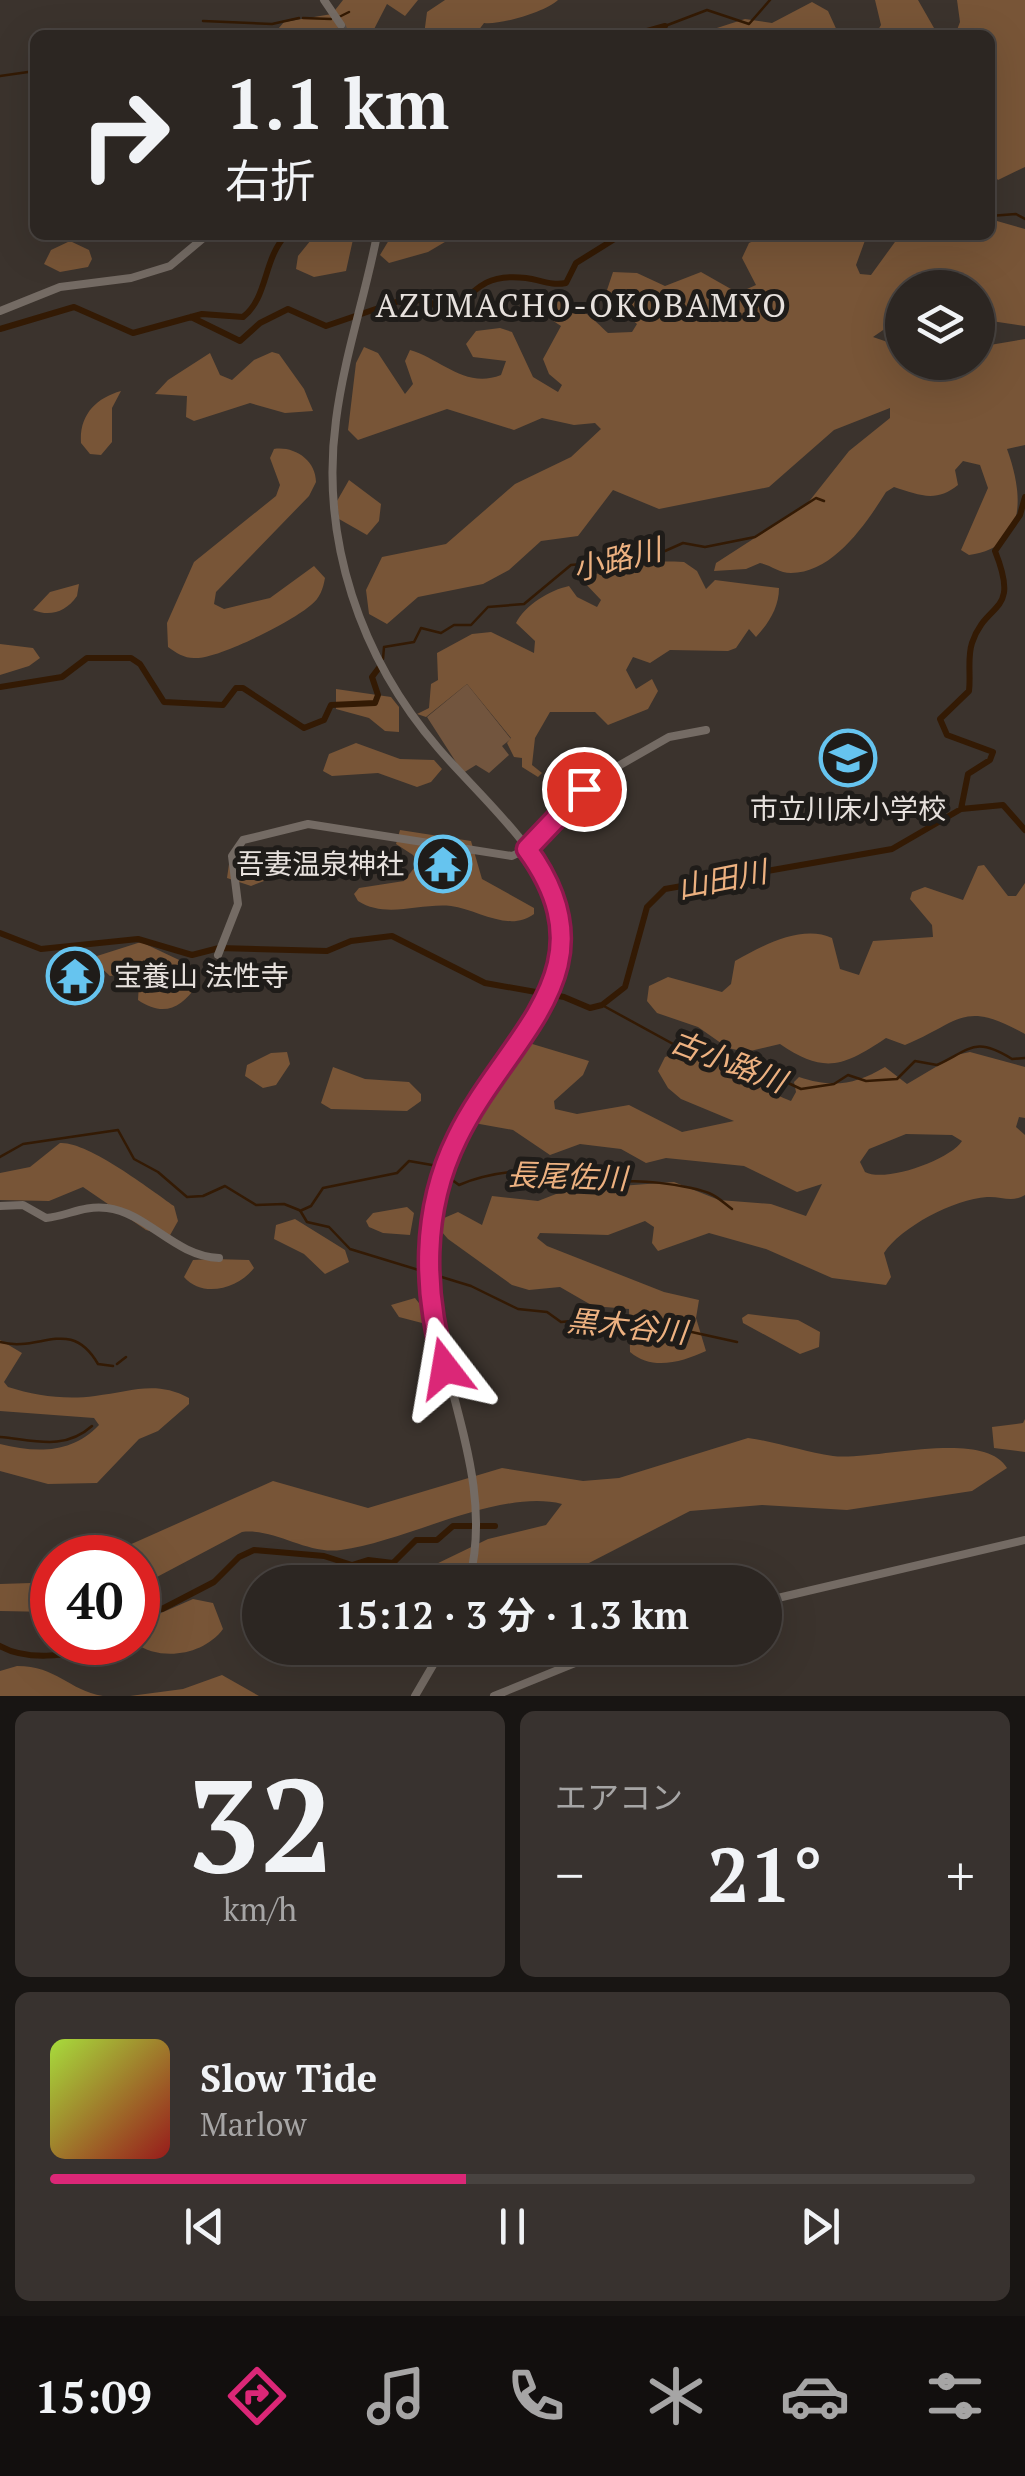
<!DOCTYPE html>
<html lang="ja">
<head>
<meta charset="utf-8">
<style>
  :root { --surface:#2c2622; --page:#38322f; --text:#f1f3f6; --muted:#a6a5a5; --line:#484340; --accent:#db2777 }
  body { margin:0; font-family:"PT Serif","Noto Sans JP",serif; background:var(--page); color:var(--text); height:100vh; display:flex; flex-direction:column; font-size:38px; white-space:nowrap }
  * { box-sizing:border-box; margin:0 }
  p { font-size:32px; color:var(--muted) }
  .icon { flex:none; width:55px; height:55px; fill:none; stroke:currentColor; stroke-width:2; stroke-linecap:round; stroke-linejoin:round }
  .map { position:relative; height:1696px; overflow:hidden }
  .drawer { display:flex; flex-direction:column; gap:15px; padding:15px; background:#181513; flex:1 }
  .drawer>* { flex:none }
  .top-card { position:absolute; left:30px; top:30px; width:965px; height:210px; border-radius:15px; box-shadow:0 10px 40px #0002,0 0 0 2px var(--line); background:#2c2622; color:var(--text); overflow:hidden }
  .controls { position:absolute; left:885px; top:270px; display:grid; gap:20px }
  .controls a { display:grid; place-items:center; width:110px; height:110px; border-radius:50%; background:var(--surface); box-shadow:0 10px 40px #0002,0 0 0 2px var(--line); font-size:50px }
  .speed { position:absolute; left:30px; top:1535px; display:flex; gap:20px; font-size:50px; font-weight:700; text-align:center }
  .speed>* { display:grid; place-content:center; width:130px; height:130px; border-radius:50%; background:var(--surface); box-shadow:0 10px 40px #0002,0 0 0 2px var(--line); line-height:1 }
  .speed .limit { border:15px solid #d22; background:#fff; color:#111 }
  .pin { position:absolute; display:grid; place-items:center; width:85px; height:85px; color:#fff; margin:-42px; border:5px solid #fff; border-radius:50%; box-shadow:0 2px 10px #0007 }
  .me { position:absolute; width:110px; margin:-55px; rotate:346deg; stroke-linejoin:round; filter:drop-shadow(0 0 8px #0008) }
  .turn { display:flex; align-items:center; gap:35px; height:210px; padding:0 30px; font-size:45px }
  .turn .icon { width:130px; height:130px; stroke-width:2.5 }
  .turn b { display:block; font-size:70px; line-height:85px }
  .big { font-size:75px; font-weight:700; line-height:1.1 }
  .drawer .widget { flex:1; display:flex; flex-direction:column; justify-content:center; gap:15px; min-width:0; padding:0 35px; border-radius:15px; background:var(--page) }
  .drawer .dial { align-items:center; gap:0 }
  .dial b { font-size:130px; line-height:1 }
  .song { display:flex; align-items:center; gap:30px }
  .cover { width:120px; height:120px; border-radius:15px; background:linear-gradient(135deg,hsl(80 70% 55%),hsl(0 70% 35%)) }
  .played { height:10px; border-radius:5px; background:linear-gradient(90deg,var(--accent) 45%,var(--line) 45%) }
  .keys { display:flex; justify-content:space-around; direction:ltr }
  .heat { display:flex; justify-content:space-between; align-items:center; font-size:55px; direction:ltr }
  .drawer .tiles { flex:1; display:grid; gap:15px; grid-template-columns:1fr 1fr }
  .widget:last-child { grid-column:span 2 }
  .trip { position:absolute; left:242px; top:1565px; width:540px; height:100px; border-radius:50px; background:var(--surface); box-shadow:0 10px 40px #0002,0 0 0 2px var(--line); font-weight:700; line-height:100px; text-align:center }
  .dock { display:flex; height:160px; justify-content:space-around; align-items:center; background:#120f0e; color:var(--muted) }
  .dock .icon { width:70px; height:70px }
  .dock .on { color:var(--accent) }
  .dock b { font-size:45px; color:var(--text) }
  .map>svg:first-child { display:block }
</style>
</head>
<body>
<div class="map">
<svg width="1025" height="1696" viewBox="0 0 1025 1696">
  <rect width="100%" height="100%" fill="#3b332d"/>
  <path fill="#72553e" d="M467 684 511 739 502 746 509 755 489 773 476 765 463 773 427 717Z"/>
  <path fill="#785537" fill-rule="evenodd" d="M343 0H418L405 16 387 4 371 35H273L284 22 332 14Z
    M445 0H558C545 12 501 25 484 23L475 35H424L427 12Z
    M875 0H918L938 35H875L881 25Z
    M957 0H1025V167L998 180 990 171V35H955L960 22Z
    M812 2 828 11 839 35H695L745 19 772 23Z
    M990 219 1025 229V326L978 319V288H902V317L873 337 902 347V362H978V347L1025 339V445L1007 449C1025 498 1025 548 969 555L961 550 988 488 980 465 963 461 955 470 958 485C936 503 919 495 894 487L886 492C866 524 833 573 791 573 779 573 771 565 760 563L746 569 714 571 716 563 807 504 849 451 890 418V408L834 430 769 487 659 509 613 490 578 536 541 541 509 570 483 584 418 597 387 624 369 614 366 590 382 557 446 544 515 484 571 457 601 429 595 423 574 425 542 418 514 430 447 409 358 440 348 430 356 363 364 347 378 353 405 394 413 384 405 361 410 350C441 359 465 389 501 375L506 361 473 357 466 344 476 331 500 328 512 332 533 377 558 392 562 385 549 374 543 359 561 326 538 311C562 286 590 316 608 333L632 332 637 324 605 296 613 272 637 273 665 286 701 272 738 293 756 285 742 258 749 243 766 235H867L856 265 860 274 871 275 900 235H990Z
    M315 235H354L346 271 314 277 296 269 298 256Z
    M392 235H485L455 236 428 252 389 263 380 255Z
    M70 241 89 250 92 259 88 267 60 272 44 264 51 250Z
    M272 352 279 354 304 389 313 411 285 413 250 403 194 421 186 417 187 396 155 394 168 380 210 353 220 375 232 380 254 360Z
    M121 391 112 408V442L101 455 90 454 81 443C79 415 96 398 121 391Z
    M274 449C294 446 316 460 316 482L309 496 216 592 214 604 224 609 270 598 314 566 325 578C323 589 320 598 311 605 293 621 220 658 196 658 186 659 176 653 168 647L167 623 194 562 276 496 280 485 270 458Z
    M349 480 381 504 379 521 367 535 339 519 337 501Z
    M684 562 697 571 706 589 715 580 779 588C779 607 769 623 756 637L749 629 736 648 728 651 670 650 650 663 633 657 626 670 636 689 652 679 658 691 648 709 608 725 595 712H550L535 738 532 765 542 773 538 777 522 767V758L514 757 507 743 511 738 467 684 426 717 417 714 429 708 431 684 438 680 437 653 472 634 491 632 534 653 535 641 516 623C525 605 550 590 569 586L577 597 597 607 601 600 582 580C620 564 641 560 684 562Z
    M79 584 77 596C66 612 50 617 33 610L50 592Z
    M0 644 33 648 40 658 29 666 0 675Z
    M336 689 391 697 399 707V732L385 731 369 718 336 709Z
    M356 743 400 759 434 760 442 769 431 782 417 787 378 773 332 776 323 771 329 754Z
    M400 830 471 841 482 879 534 908V914C509 933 477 909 451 906 419 903 386 919 358 901L354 894 359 888 404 881 418 863 413 855 396 844Z
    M245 854 266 858 274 869 272 878 251 886 227 878 229 864Z
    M984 865 1008 896H1016L1025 883V1034C962 999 961 1022 905 1045L886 1038C843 1067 824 1074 780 1044L746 1052 728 1048 698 1027 657 1013 647 1001 649 986 668 977 722 992 731 984 735 961C761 946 802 924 832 938L840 969 859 975 873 941 933 937 932 925 910 899 912 892 925 887 963 900 978 866Z
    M141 942 194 967 197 985C181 1009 163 1017 138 1000L139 984 154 982 155 978 135 973 110 976 96 963 97 956Z
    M529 1043 589 1061 583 1075 554 1101 555 1109 577 1114 629 1105 682 1132 734 1121 681 1099 668 1088 658 1071 665 1057C716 1041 748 1086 791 1101L796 1092 794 1082 799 1077C832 1088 855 1085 885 1067L907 1084 956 1055 970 1052 1025 1067V1118L1019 1117 1016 1127 1025 1135V1195C1012 1203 1001 1196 987 1197 954 1199 901 1227 884 1253L891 1277 886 1285 832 1278 766 1249 709 1233 658 1251 652 1243 654 1227 645 1221 608 1235 540 1233 537 1238 547 1246 664 1292 699 1300 696 1318 706 1351C682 1362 652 1371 630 1352L629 1309 593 1306 560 1287 529 1290 512 1285 448 1239 441 1231 444 1218 458 1212 482 1225 492 1196 538 1201 587 1182 620 1186 674 1182 719 1200 771 1204 806 1216 822 1184 797 1192 744 1166 666 1158 646 1163 621 1149 580 1144 550 1155 513 1130 474 1123 487 1091 522 1046ZM906 1134 952 1135 962 1141C950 1160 885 1183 865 1172L860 1162 869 1149Z
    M287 1052 290 1064 276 1085 263 1088 245 1076 247 1065 271 1053Z
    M333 1067 365 1079 409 1082 421 1094V1101L407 1111 331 1109 321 1103Z
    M60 1143C87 1141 150 1189 174 1206L178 1221 169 1237 146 1230 83 1187 49 1201 0 1200V1173L30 1167Z
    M407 1207 414 1213 410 1235 383 1233 369 1227 366 1221 373 1213Z
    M295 1219 345 1250 349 1262 325 1274 304 1254 274 1239 276 1225Z
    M213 1259 249 1260 254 1268C239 1288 203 1299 184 1277L193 1260Z
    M415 1298 426 1312 422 1323 399 1317 391 1305Z
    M748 1314 798 1320 820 1332 819 1347 800 1354 743 1323 742 1318Z
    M0 1340 22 1353 4 1382 8 1387C36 1396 66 1400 95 1396 131 1392 155 1380 189 1398V1404L158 1431 139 1439 97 1483 48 1484 0 1471V1444C36 1453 72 1454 99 1425L94 1418 0 1411Z
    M1025 1419V1452L994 1448 992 1427 1023 1423Z
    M748 1438C777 1442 804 1452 833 1456 873 1461 984 1428 1007 1468L972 1491 847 1510 762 1505 690 1511 587 1564 497 1573 489 1577 491 1582H300L308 1574 346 1564 432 1566 488 1539 546 1525 562 1504C500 1488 405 1542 341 1550 307 1555 275 1528 242 1532L138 1587V1558H100L273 1481 368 1508 502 1468 583 1481 619 1478Z
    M52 1576V1612L0 1611V1584L31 1583Z
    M193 1599 213 1603 223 1629C204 1655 161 1662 135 1643L138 1623Z
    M17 1666C57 1666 68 1690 103 1696H0V1671Z
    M222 1675 259 1696H130L183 1689Z"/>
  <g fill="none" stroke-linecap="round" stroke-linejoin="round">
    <path stroke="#331a04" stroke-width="2.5" d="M339 17 349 12
      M303 18 331 19
      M203 21 272 24 299 18
      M665 26 707 10 749 24 770 0
      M177 35 186 31
      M0 76 35 71
      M990 216 1016 214 1025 219
      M383 659 384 647 414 642 421 628 441 633 454 625H471L488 607 524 604 571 565 627 560 645 550 665 551 683 543 705 547 755 537 816 498 824 501
      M602 1005 695 1056 751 1070 769 1083 786 1082 801 1089 834 1084 848 1075 866 1081 897 1079 915 1061 937 1065C971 1049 975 1036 1012 1059L1025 1058
      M0 1157 23 1144 118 1130 134 1159 158 1172 187 1197 203 1196 225 1186 256 1205 284 1204 299 1210
      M300 1211 311 1206 323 1188 397 1173 409 1161 432 1165 459 1185C499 1168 570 1163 608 1186 625 1175 694 1186 711 1194 718 1197 725 1204 732 1209
      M301 1212 307 1222 329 1227 350 1249 471 1286 518 1309 547 1312 561 1322 583 1320 606 1328 678 1329 737 1342
      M0 1342C40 1353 70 1316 98 1364L113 1366
      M117 1364 126 1357
      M0 1437C34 1440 64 1451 92 1426"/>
    <path stroke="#331a04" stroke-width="6" d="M633 35 665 26
      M191 317 240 341 260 323 288 309 326 326 405 299 428 301 450 315C476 289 485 273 526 278 541 280 551 286 566 283L576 263 621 235
      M0 329 74 307 133 333 202 314 243 317C268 298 263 259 286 235
      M0 687 62 677 87 658H131L140 664 164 702 223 705 236 688H243L304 728 324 720 331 705 375 703 378 695 372 677 381 665
      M961 809 968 774 990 760 993 752 947 735 940 719 969 691C971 675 967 658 972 643 986 600 1021 616 995 551L1020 515 1025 497
      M0 933 41 949 138 939 192 955 219 948 327 951 351 941 392 936 485 983 564 997 590 1008 602 1005 625 987 647 907 665 889 892 849 961 809 1003 805 1025 830
      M138 1604 162 1609 214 1582 239 1557 254 1550 324 1556 352 1565 368 1560 393 1563 416 1540H437L453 1526H495
      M0 1646C23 1659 71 1660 91 1642"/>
    <path stroke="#554d47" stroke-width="8" stroke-dasharray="8 4" stroke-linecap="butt" d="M341 25 346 35"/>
    <path stroke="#746b64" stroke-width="8" d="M324 0 341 25
      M377 235C365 297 344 357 336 420 320 539 360 658 439 749 475 791 543 850 557 904 577 983 521 1032 482 1093 459 1130 442 1168 434 1211 408 1340 502 1455 469 1582
      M0 311 60 287 131 278 170 266 207 235
      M218 955 238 904 232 856 243 840 308 824 512 856 527 849 565 805 606 773 669 737 706 730
      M0 1206 23 1205 46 1218C68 1216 83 1205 107 1208 148 1213 174 1256 219 1258
      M765 1601 1025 1540
      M415 1696 443 1648
      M494 1696 612 1648"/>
  </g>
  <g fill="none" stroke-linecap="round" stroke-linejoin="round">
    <g stroke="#8e194d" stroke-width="25">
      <path id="route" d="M445 1368C423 1292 421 1211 457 1138 507 1035 616 971 527 849L584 789"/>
    </g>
    <use href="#route" stroke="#db2777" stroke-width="18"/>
  </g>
  <defs>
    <g id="school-ring" transform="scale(2.875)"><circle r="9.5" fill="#1f1c19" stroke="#66c4ef" stroke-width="1.5"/><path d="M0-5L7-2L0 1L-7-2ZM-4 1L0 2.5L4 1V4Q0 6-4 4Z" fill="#66c4ef"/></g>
    <g id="temple-ring" transform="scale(2.875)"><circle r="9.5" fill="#1f1c19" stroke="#66c4ef" stroke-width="1.5"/><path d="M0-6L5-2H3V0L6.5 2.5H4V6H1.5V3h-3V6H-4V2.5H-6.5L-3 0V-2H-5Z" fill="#66c4ef"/></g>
  </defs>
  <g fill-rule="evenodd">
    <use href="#school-ring" x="848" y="758"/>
    <use href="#temple-ring" x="443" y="864"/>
    <use href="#temple-ring" x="75" y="976"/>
  </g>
  <g text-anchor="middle" stroke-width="10" stroke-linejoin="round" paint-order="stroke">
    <g font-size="28" fill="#e7e1dd" stroke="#1f1c19">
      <text x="848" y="819">市立川床小学校</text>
      <text x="404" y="874" text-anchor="end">吾妻温泉神社</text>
      <text x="114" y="986" text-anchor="start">宝養山 法性寺</text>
    </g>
    <g font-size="30" font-style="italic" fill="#edb180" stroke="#1f1c19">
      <text transform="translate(617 560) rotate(-14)" y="10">小路川</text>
      <text transform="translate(722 880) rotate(-11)" y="10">山田川</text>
      <text transform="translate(728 1062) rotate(21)" y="10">古小路川</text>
      <text transform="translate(567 1177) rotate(2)" y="10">長尾佐川</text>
      <text transform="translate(627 1327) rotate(6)" y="10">黒木谷川</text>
    </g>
    <g font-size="32" letter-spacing="2.5" fill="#e7e1dd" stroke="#1f1c19">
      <text x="582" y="317">AZUMACHO-OKOBAMYO</text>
    </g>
  </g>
</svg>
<div class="controls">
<a><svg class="icon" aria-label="layers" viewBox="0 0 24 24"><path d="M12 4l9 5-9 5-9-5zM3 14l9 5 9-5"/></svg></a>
</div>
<div class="speed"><div class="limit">40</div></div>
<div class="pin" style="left:584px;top:789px;background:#d93025"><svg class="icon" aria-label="arrive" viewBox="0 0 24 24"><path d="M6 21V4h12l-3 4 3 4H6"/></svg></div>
<svg class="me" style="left:445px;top:1368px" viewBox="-20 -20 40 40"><path d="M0-17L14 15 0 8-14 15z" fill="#db2777" stroke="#fff" stroke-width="4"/></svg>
<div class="trip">15:12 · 3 分 · 1.3 km</div>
<div class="top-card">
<div class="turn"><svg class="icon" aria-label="right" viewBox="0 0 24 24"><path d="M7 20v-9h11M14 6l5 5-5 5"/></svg><div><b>1.1 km</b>右折</div></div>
</div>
</div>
<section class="drawer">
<div class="tiles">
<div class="widget dial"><b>32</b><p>km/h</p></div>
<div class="widget"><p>エアコン</p>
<div class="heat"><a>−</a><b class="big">21°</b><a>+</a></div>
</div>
<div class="widget">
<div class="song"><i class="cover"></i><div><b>Slow Tide</b><p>Marlow</p></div></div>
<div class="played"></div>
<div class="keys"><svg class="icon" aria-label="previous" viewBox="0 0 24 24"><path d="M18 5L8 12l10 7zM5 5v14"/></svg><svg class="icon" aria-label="pause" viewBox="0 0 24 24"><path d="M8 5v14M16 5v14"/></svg><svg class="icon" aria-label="next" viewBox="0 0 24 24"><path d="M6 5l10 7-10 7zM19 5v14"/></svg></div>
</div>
</div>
</section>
<nav class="dock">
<b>15:09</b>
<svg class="icon on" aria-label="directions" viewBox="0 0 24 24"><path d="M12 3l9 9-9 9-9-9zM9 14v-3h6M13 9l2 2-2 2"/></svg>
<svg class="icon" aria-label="music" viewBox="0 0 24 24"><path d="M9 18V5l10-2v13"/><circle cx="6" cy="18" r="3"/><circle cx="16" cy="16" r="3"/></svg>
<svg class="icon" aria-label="phone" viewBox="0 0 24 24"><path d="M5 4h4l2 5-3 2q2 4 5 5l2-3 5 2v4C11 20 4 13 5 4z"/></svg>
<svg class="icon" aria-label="climate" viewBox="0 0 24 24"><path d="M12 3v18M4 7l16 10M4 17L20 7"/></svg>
<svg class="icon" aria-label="car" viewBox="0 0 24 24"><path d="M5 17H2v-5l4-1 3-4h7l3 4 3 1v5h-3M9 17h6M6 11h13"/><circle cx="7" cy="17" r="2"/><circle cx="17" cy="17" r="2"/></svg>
<svg class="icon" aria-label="filters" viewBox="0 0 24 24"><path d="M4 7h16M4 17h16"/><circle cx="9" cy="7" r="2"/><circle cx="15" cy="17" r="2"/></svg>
</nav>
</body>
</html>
